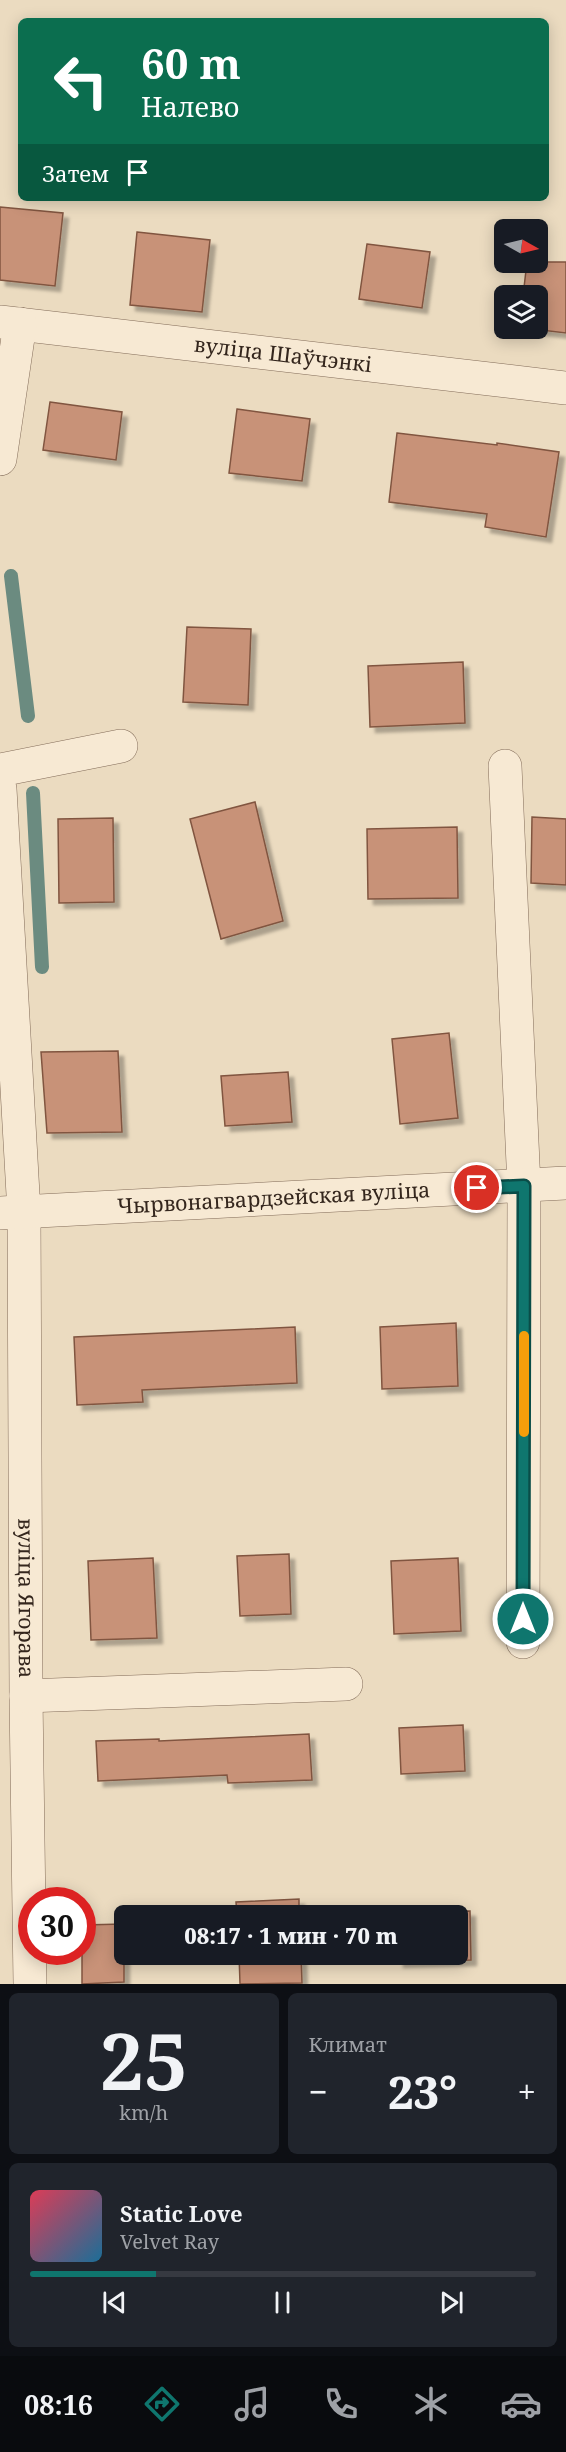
<!DOCTYPE html>
<html lang="ru">
<head>
<meta charset="utf-8">
<style>
  :root { --surface:#171b24; --page:#20242c; --text:#f1f3f6; --muted:#9ea1a6; --line:#363941; --accent:#0f766e }
  body { margin:0; font-family:"Noto Serif",serif; background:var(--page); color:var(--text); height:100vh; display:flex; flex-direction:column; font-size:22px; white-space:nowrap }
  * { box-sizing:border-box; margin:0 }
  p { font-size:20px; color:var(--muted) }
  .icon { flex:none; width:33px; height:33px; fill:none; stroke:currentColor; stroke-width:2; stroke-linecap:round; stroke-linejoin:round }
  .map { position:relative; height:1984px; overflow:hidden }
  .panel { display:flex; flex-direction:column; gap:9px; padding:9px; background:#0d0f14; flex:1 }
  .panel>* { flex:none }
  .top-card { position:absolute; left:18px; top:18px; width:531px; height:183px; border-radius:9px; box-shadow:0 3px 15px #0003; background:#0b6e4f; color:#fff; overflow:hidden }
  .needle { width:39px; rotate:98deg }
  .fabs { position:absolute; left:494px; top:219px; display:grid; gap:12px }
  .fabs a { display:grid; place-items:center; width:54px; height:54px; border-radius:9px; background:var(--surface); box-shadow:0 3px 15px #0003; font-size:30px }
  .speed { position:absolute; left:18px; top:1887px; display:flex; gap:12px; font-size:30px; font-weight:700; text-align:center }
  .speed>* { display:grid; place-content:center; width:78px; height:78px; border-radius:50%; background:var(--surface); box-shadow:0 3px 15px #0003; line-height:1 }
  .speed .limit { border:9px solid #d22; background:#fff; color:#111 }
  .pin { position:absolute; display:grid; place-items:center; width:51px; height:51px; color:#fff; margin:-26px; border:3px solid #fff; border-radius:50%; box-shadow:0 2px 6px #0007 }
  .me { position:absolute; width:66px; margin:-33px; rotate:0deg; stroke-linejoin:round; filter:drop-shadow(0 0 4px #0008) }
  .turn { display:flex; align-items:center; gap:21px; height:126px; padding:0 24px; font-size:27px }
  .turn .icon { width:78px; height:78px; stroke-width:2.5 }
  .turn b { display:block; font-size:42px; line-height:51px }
  .then { display:flex; align-items:center; height:57px; padding:0 24px; background:#0003; gap:12px; font-size:22px }
  .big { font-size:45px; font-weight:800; line-height:1.1 }
  .panel .widget { flex:1; display:flex; flex-direction:column; justify-content:center; gap:9px; min-width:0; padding:0 21px; border-radius:9px; background:var(--page) }
  .panel .dial { align-items:center; gap:0 }
  .dial b { font-size:78px; line-height:1 }
  .song { display:flex; align-items:center; gap:18px }
  .cover { width:72px; height:72px; border-radius:9px; background:linear-gradient(135deg,hsl(350 70% 55%),hsl(200 70% 35%)) }
  .played { height:6px; border-radius:3px; background:linear-gradient(90deg,var(--accent) 25%,var(--line) 25%) }
  .keys { display:flex; justify-content:space-around; direction:ltr }
  .heat { display:flex; justify-content:space-between; align-items:center; font-size:33px; direction:ltr }
  .panel .tiles { flex:1; display:grid; gap:9px; grid-template-columns:1fr 1fr }
  .widget:last-child { grid-column:span 2 }
  .trip { position:absolute; left:114px; top:1905px; width:354px; height:60px; border-radius:9px; background:var(--surface); box-shadow:0 3px 15px #0003; font-weight:800; line-height:60px; text-align:center }
  .tabs { display:flex; height:96px; justify-content:space-around; align-items:center; background:#090b0e; color:var(--muted) }
  .tabs .icon { width:42px; height:42px }
  .tabs .active { color:var(--accent) }
  .tabs b { font-size:27px; color:var(--text) }
  .map>svg:first-child { display:block }
</style>
</head>
<body>
<div class="map">
<svg width="566" height="1984" viewBox="0 0 566 1984">
  <defs>
    <filter id="shadow"><feDropShadow dx="5.5" dy="5.5" stdDeviation="1.5" flood-color="#0004"/></filter>
  </defs>
  <rect width="100%" height="100%" fill="#ebdbc0"/>
  <g fill="none" stroke-linecap="round" stroke-linejoin="round">
    <path stroke="#6b8b80" stroke-width="14" d="M11 576 28 716
      M33 793 42 967"/>
  </g>
  <path fill="#c89278" stroke="#815540" stroke-width="1.5" filter="url(#shadow)" d="M0 207 63 213 55 286 0 280Z
    M137 232 210 240 202 312 130 305Z
    M367 244 430 252 422 308 359 299Z
    M527 262H566V333L524 328H537V296H523Z
    M50 402 122 412 116 460 43 450Z
    M237 409 310 419 302 481 229 473Z
    M397 433 497 445V443L559 452 546 537 485 527 487 514 389 502Z
    M187 627 251 629 248 705 183 702Z
    M463 662 465 723 370 727 368 666Z
    M255 802 283 921 221 939 190 819Z
    M532 817 566 819V885L531 883Z
    M113 818 114 902 59 903 58 819Z
    M457 827 458 898 368 899 367 829Z
    M449 1033 458 1118 400 1124 392 1039Z
    M118 1051 122 1132 47 1133 41 1052Z
    M288 1072 292 1122 225 1126 221 1076Z
    M456 1323 458 1386 382 1389 380 1327Z
    M295 1327 297 1383 142 1390 143 1402 77 1405 74 1337Z
    M289 1554 291 1614 240 1616 237 1556Z
    M153 1558 157 1638 91 1640 88 1561Z
    M458 1558 461 1631 394 1634 391 1561Z
    M463 1725 465 1771 401 1774 399 1728Z
    M309 1734 312 1780 228 1783 227 1775 98 1781 96 1741 159 1739V1741Z
    M299 1899V1916H237L236 1902Z
    M470 1911 471 1960 398 1962V1954H458V1916H396V1912Z
    M124 1924V1982L82 1984V1925Z
    M239 1954H301L302 1983 240 1984Z"/>
  <g fill="none" stroke-linecap="round" stroke-linejoin="round">
    <g stroke="#836c59" stroke-width="34">
      <g id="minor">
        <path id="s1" d="M0 322 566 388"/>
        <path d="M0 459 20 324"/>
        <path d="M505 766 524 1186 523 1642"/>
        <path d="M0 770 121 746"/>
        <path id="s2" d="M0 789 24 1212 26 1696 30 1984"/>
        <path id="s3" d="M0 1213 566 1183"/>
        <path d="M26 1696 346 1684"/>
      </g>
    </g>
    <use href="#minor" stroke="#f7e9d3" stroke-width="33"/>
  </g>
  <g fill="none" stroke-linecap="round" stroke-linejoin="round">
    <g stroke="#0a4d48" stroke-width="15">
      <path id="route" d="M477 1188 524 1186 523 1619"/>
    </g>
    <use href="#route" stroke="#0f766e" stroke-width="10"/>
    <path stroke="#f59e0b" stroke-width="10" d="M524 1336V1432"/>
  </g>
  <g text-anchor="middle" stroke-width="5" stroke-linejoin="round" paint-order="stroke">
    <g font-size="21" fill="#34261d" stroke="#f3e6cf">
      <text dy="7" stroke="none"><textPath href="#s1" startOffset="285">вуліца Шаўчэнкі</textPath></text>
      <text dy="7" stroke="none"><textPath href="#s3" startOffset="274">Чырвонагвардзейская вуліца</textPath></text>
      <text dy="7" stroke="none"><textPath href="#s2" startOffset="810">вуліца Ягорава</textPath></text>
    </g>
  </g>
</svg>
<div class="fabs">
<a><svg class="needle" viewBox="-14 -14 28 28"><path d="M0-13l5 13h-10z" fill="#e53935"/><path d="M0 13l5-13h-10z" fill="#9ea1a6"/></svg></a>
<a><svg class="icon" aria-label="layers" viewBox="0 0 24 24"><path d="M12 4l9 5-9 5-9-5zM3 14l9 5 9-5"/></svg></a>
</div>
<div class="speed"><div class="limit">30</div></div>
<div class="pin" style="left:477px;top:1188px;background:#d93025"><svg class="icon" aria-label="arrive" viewBox="0 0 24 24"><path d="M6 21V4h12l-3 4 3 4H6"/></svg></div>
<svg class="me" style="left:523px;top:1619px" viewBox="-20 -20 40 40"><circle r="17" fill="#0f766e" stroke="#fff" stroke-width="3"/><path d="M0-11L8 9 0 5-8 9z" fill="#fff"/></svg>
<div class="trip">08:17 · 1 мин · 70 m</div>
<div class="top-card">
<div class="turn"><svg class="icon" aria-label="left" viewBox="0 0 24 24"><path d="M17 20v-9H6M10 6l-5 5 5 5"/></svg><div><b>60 m</b>Налево</div></div>
<div class="then">Затем<svg class="icon" aria-label="arrive" viewBox="0 0 24 24"><path d="M6 21V4h12l-3 4 3 4H6"/></svg></div>
</div>
</div>
<section class="panel">
<div class="tiles">
<div class="widget dial"><b>25</b><p>km/h</p></div>
<div class="widget"><p>Климат</p>
<div class="heat"><a>−</a><b class="big">23°</b><a>+</a></div>
</div>
<div class="widget">
<div class="song"><i class="cover"></i><div><b>Static Love</b><p>Velvet Ray</p></div></div>
<div class="played"></div>
<div class="keys"><svg class="icon" aria-label="previous" viewBox="0 0 24 24"><path d="M18 5L8 12l10 7zM5 5v14"/></svg><svg class="icon" aria-label="pause" viewBox="0 0 24 24"><path d="M8 5v14M16 5v14"/></svg><svg class="icon" aria-label="next" viewBox="0 0 24 24"><path d="M6 5l10 7-10 7zM19 5v14"/></svg></div>
</div>
</div>
</section>
<nav class="tabs">
<b>08:16</b>
<svg class="icon active" aria-label="directions" viewBox="0 0 24 24"><path d="M12 3l9 9-9 9-9-9zM9 14v-3h6M13 9l2 2-2 2"/></svg>
<svg class="icon" aria-label="music" viewBox="0 0 24 24"><path d="M9 18V5l10-2v13"/><circle cx="6" cy="18" r="3"/><circle cx="16" cy="16" r="3"/></svg>
<svg class="icon" aria-label="phone" viewBox="0 0 24 24"><path d="M5 4h4l2 5-3 2q2 4 5 5l2-3 5 2v4C11 20 4 13 5 4z"/></svg>
<svg class="icon" aria-label="climate" viewBox="0 0 24 24"><path d="M12 3v18M4 7l16 10M4 17L20 7"/></svg>
<svg class="icon" aria-label="car" viewBox="0 0 24 24"><path d="M5 17H2v-5l4-1 3-4h7l3 4 3 1v5h-3M9 17h6M6 11h13"/><circle cx="7" cy="17" r="2"/><circle cx="17" cy="17" r="2"/></svg>
</nav>
</body>
</html>
